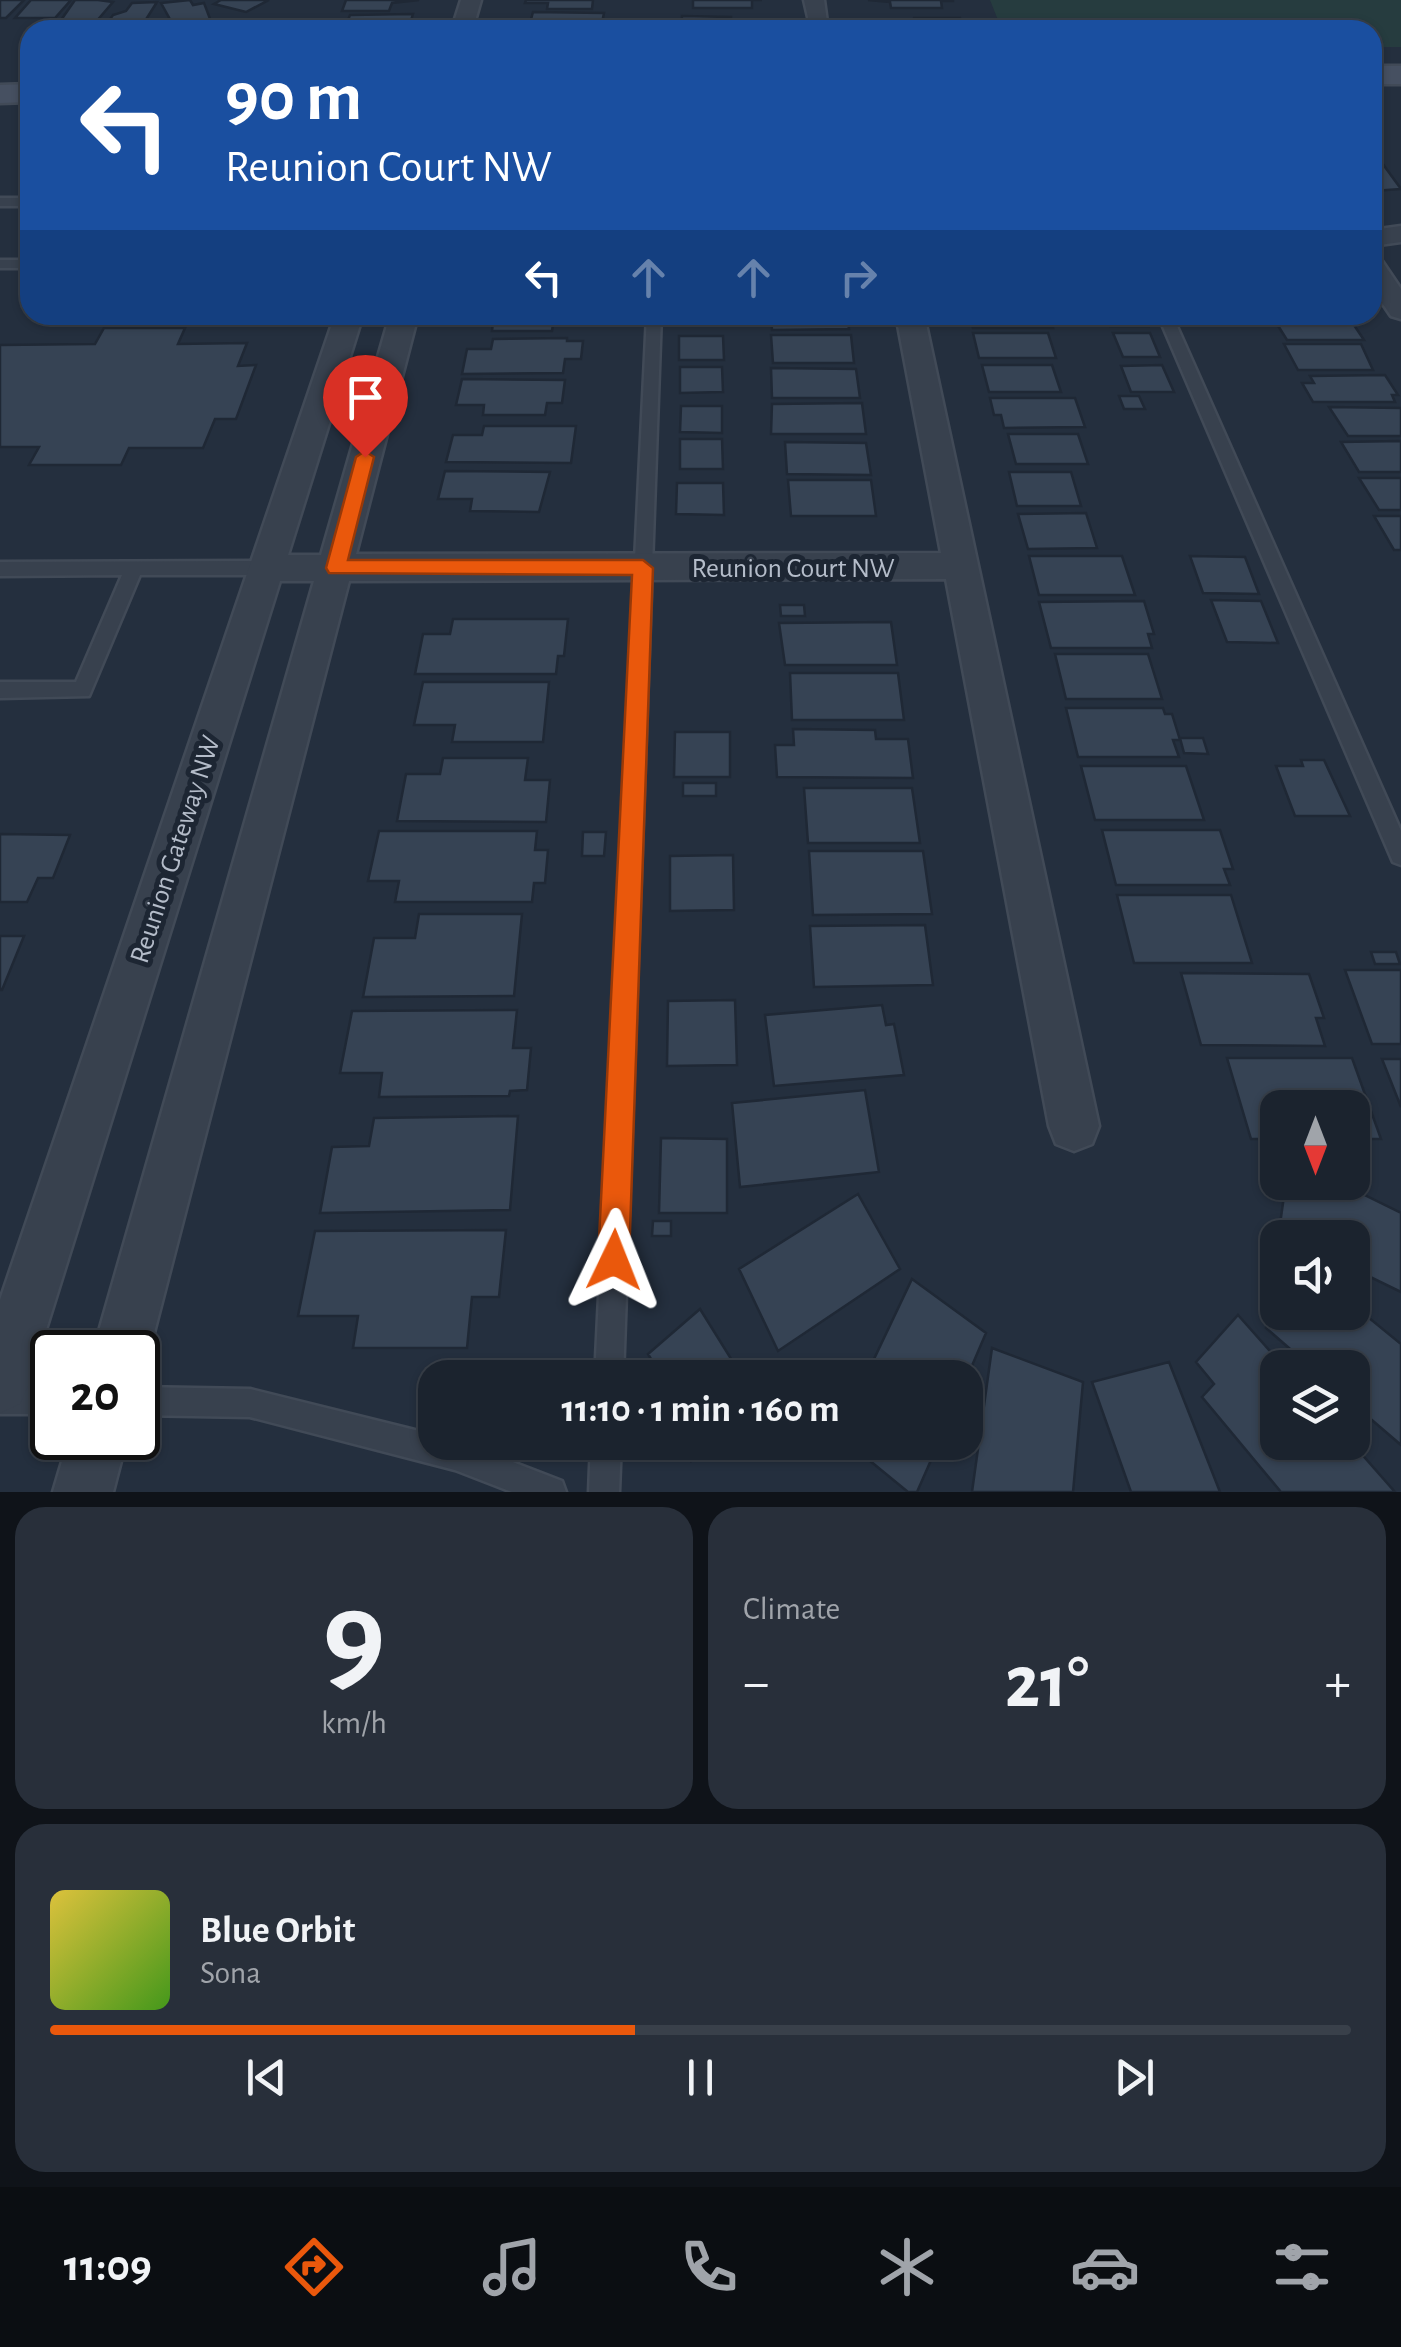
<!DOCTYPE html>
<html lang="en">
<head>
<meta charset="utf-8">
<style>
  :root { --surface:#1b232e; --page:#282f3a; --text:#f1f3f6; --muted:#a0a4aa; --line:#39404a; --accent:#ea580c }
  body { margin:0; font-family:"Alegreya Sans",sans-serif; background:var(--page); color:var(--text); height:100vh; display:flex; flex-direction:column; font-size:38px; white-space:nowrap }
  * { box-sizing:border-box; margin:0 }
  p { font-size:32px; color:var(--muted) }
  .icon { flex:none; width:55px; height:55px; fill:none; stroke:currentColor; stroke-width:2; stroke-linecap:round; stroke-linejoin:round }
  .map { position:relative; height:1492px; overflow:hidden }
  .drawer { display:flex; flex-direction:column; gap:15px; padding:15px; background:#0f1319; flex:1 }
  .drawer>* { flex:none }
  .top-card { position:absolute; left:20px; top:20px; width:1362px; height:305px; border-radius:30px; box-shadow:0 2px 8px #0004,0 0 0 2px var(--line); background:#1a4fa0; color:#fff; overflow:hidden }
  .needle { width:65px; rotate:180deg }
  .fabs { position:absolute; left:1260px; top:1090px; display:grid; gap:20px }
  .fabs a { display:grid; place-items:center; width:110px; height:110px; border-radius:20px; background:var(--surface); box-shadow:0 2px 8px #0004,0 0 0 2px var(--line); font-size:50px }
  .speed { position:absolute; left:30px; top:1330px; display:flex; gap:20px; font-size:50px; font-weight:700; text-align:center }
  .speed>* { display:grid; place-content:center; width:130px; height:130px; border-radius:50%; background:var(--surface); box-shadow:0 2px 8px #0004,0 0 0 2px var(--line); line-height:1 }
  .speed .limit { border:5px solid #111; border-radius:15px; background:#fff; color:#111 }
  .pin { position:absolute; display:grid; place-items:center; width:85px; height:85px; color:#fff; margin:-102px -42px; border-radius:50% 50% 50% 0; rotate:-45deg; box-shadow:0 0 10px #0007 }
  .pin .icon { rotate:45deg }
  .me { position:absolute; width:110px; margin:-55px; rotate:2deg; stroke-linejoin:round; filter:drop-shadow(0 0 8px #0008) }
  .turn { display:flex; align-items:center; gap:35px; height:210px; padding:0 40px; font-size:45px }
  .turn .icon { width:130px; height:130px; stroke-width:2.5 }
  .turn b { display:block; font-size:70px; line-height:85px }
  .lanes { display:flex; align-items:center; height:95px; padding:0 40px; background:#0003; justify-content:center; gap:50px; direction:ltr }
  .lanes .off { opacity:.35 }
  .big { font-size:75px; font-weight:600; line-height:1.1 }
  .drawer .tile { flex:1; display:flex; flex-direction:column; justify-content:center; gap:15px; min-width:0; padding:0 35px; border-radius:30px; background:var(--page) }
  .drawer .dial { align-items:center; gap:0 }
  .dial b { font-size:130px; line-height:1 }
  .song { display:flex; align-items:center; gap:30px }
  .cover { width:120px; height:120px; border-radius:15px; background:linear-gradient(135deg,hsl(50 70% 55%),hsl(100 70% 35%)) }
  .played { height:10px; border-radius:5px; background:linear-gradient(90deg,var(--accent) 45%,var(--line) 45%) }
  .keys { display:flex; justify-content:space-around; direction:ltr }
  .heat { display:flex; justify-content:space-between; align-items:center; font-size:55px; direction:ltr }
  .drawer .tiles { flex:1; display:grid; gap:15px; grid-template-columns:1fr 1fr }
  .tile:last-child { grid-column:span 2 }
  .trip { position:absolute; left:418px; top:1360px; width:565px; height:100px; border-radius:30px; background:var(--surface); box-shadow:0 2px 8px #0004,0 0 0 2px var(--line); font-weight:600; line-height:100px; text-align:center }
  .dock { display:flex; height:160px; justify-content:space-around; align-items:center; background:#0b0e12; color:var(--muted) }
  .dock .icon { width:70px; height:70px }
  .dock .on { color:var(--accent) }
  .dock b { font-size:45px; color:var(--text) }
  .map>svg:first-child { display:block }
</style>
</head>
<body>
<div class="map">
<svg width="1401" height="1492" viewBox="0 0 1401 1492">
  <rect width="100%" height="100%" fill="#242f3e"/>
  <path fill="#263c3f" d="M990 0H1401V47H1373L1372 30H1002Z"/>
  <path fill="#364354" stroke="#1f2835" stroke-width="2.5" d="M0 0H24L6 18H0Z
    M31 0H71L55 18H15Z
    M75 0H98L113 2 95 23H59Z
    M190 0 193 5 204 3 212 24 193 27 194 30H176L161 3Z
    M221 0H269L246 12 214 4Z
    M346 0H419L392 3 389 11H342Z
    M526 0H593L592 9H547L548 3H525Z
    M693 0H762H752V8H693Z
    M868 0H953V1H941L942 8H891L890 2Z
    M157 2 140 29H103L113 15 126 11 132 3Z
    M533 12 604 13 602 23H591L590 28H549L550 23H530Z
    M413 14 409 27 344 30 350 15Z
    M682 16 731 17V25H749V30H681Z
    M914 18H960L964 30H888L887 26H912Z
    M1372 156H1377L1401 189 1373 191Z
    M469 315H562L554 318 552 331H492L493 322H467Z
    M771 315H847L849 329 772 330Z
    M969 315H1049L1053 328H973Z
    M1106 315H1143L1148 326H1110Z
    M1272 316H1348L1364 340H1287Z
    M104 328H185L178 344 247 343 238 366 256 365 236 419H215L203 448H129L121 465H29L39 447H0V345L95 344Z
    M973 333H1048L1056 358H979Z
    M1113 333H1150L1160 357H1123Z
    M771 335H851L854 363H773Z
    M679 336H723L724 360H679Z
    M567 338V341H583L581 359H565L563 373 462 374 467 349H491L493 339Z
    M1284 344H1361L1373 370H1298Z
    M982 365H1052L1061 392H989Z
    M1162 365 1174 392H1131L1121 366Z
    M680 367H722L723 392 680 393Z
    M771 368 856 369 860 398H772Z
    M1385 375 1398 395H1392L1395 402H1313L1302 383H1314L1310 376Z
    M462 379 565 380 562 403H547L545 415H483L484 405H456Z
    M1119 396H1139L1145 409H1124Z
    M990 398H1075L1085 427 1004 428 1001 415H994Z
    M862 403 866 434H771L772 404Z
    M681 406H722V433L680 432Z
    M1329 407 1401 408V436H1348Z
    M484 426H576L571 463 446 462 453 435H482Z
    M1008 434H1078L1088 464H1016Z
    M680 439H722L723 469H680Z
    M1401 441V472H1359L1341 442Z
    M785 442 866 443 871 475 787 474Z
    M445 471 550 472 539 512 470 511 472 499H438Z
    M1009 472H1071L1081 506H1017Z
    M1359 478H1401V510H1379Z
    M788 480H871L876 516H791Z
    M677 483H723L724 515 676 514Z
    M1086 513 1097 548 1028 549 1018 514Z
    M1374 516H1401V550H1394Z
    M1029 556H1122L1135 595H1039Z
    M1190 556 1245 557 1259 594 1203 593Z
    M1211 600 1261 601 1278 643 1227 642Z
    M1144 601 1154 634H1148L1152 648H1051L1039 602Z
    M780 605H804L805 616H781Z
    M453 619H568L564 656H558L556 674H415L423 634H450Z
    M891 622 897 665H785L779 623Z
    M1055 654H1148L1162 699H1066Z
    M790 673H898L904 720H792Z
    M423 682H549L543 742H452L455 725H414Z
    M1066 708H1163L1165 714H1172L1180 740H1173L1179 757H1078Z
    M793 729 875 730 876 739H908L913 778 777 777 775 745H794Z
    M675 732H730V777H674Z
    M1180 738H1203L1208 754 1184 753Z
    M443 758H528L525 780H550L546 822 397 821 406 774H440Z
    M1301 760H1324L1350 816H1295L1276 766H1303Z
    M1081 766H1186L1204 820H1095Z
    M683 783H716V796H683Z
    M804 788H912L920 843H808Z
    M1102 830H1220L1233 869H1224L1230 885H1116Z
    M379 831H537L535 850H548L545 883H534L532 902H395L399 881H368Z
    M583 832H606L604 856H582Z
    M0 834 70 835 53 878H38L27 902H0Z
    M809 851H923L932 914 813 915Z
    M733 855 734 910 670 911V856Z
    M1117 895H1231L1252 963H1134Z
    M419 914H522L514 996 363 997 374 938H415Z
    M925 925 933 985 814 987 810 926Z
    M0 936H24L2 990H0Z
    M1371 952H1396L1400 964H1375Z
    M1345 970H1401V1044H1372Z
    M1181 973 1309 974 1324 1018H1316L1325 1046 1201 1045Z
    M735 1000 737 1065 667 1066 668 1001Z
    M882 1005 886 1025 894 1024 904 1075 774 1086 765 1015Z
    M517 1010 513 1048H531L527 1090 510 1091 509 1096 379 1097 382 1073H340L352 1011Z
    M1227 1058H1352L1381 1139H1352V1108H1278V1139H1251Z
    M1382 1059H1401V1107Z
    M865 1090 879 1172 740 1187 732 1103Z
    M518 1116 510 1210 320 1213 332 1147 369 1146 374 1118Z
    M661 1138 727 1139V1213H659Z
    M1286 1182H1338L1401 1213V1292L1352 1268V1238H1292L1279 1231Z
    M858 1194 900 1269 778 1351 739 1269Z
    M653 1221H671V1236H652Z
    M506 1230 499 1297H472L467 1348H353L358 1316H298L315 1231Z
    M912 1279 986 1333 965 1382V1378H865Z
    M1352 1304 1401 1344V1445L1352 1403V1368H1312L1266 1328 1278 1307V1312H1352Z
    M700 1309 743 1378H655L660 1374 648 1354Z
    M1238 1315 1285 1368H1278V1442H1351L1395 1492H1281L1202 1397 1214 1384 1196 1362Z
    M992 1348 1083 1382 1073 1492H972Z
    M1169 1362 1220 1492H1131L1092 1382Z
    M680 1442H711L691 1461Z
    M847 1442H939L917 1492H908Z"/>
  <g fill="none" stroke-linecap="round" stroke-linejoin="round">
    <g stroke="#414a57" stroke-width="5">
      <path id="lane" d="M0 198H30V206H0Z
        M0 260H30V268H0Z
        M647 315H661L623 1378H595Z
        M1158 315H1172L1401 831V865L1393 862 1390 855Z
        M265 561 274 568 265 575H140L89 696 0 698V682H76L122 575 0 576V562Z
        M0 1386H52V1414H0Z
        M138 1387 250 1389 435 1435V1442H461L562 1481 566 1492H512L455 1470 250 1417 138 1415Z
        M591 1442H621L619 1492H589Z"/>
    </g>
    <g stroke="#414a57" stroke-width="5">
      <path id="street" d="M461 0H481L475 21 467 30H445L455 19Z
        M804 0H824L827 22 824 26H810Z
        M1401 226V242L1372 246V230Z
        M1372 259 1382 261 1401 289V319L1391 316 1372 288Z
        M335 315H363L288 555H321L390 315H418L356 554 941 553 896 315H924L1099 1126 1092 1144 1074 1151 1056 1144 1049 1126 946 579 349 581 149 1352 138 1373V1352H93L314 581H280L29 1384 20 1404 0 1413V1300Z
        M69 1438H127L113 1492H53Z"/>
    </g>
    <g stroke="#414a57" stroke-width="5">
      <path id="secondary" d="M1372 66H1401V84H1372Z
        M30 84V102L0 103V85Z"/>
    </g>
    <use href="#lane" fill="#38414e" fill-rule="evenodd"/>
    <use href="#street" fill="#38414e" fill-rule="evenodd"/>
    <use href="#secondary" fill="#465061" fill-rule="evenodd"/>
  </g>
  <path fill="#ea580c" stroke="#983908" stroke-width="2.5" d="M365 451 374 457 348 560H643L653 568 629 1260 625 1271 614 1275 603 1271 598 1260 632 575 329 573 326 568 356 457Z"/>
  <g text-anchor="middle" stroke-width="10" stroke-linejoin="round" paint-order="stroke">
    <g font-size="28" fill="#b4bcc9" stroke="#1d2633">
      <text x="793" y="577">Reunion Court NW</text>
      <text transform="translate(174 849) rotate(-72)" y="10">Reunion Gateway NW</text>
    </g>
  </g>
</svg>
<div class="fabs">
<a><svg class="needle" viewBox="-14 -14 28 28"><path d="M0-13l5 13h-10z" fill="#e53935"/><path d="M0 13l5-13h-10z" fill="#a0a4aa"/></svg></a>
<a><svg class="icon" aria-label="sound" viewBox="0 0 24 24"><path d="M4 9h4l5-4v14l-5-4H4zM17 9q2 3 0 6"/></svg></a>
<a><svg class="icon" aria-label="layers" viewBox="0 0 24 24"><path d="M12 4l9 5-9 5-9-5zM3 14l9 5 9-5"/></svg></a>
</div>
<div class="speed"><div class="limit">20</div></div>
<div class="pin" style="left:365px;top:457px;background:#d93025"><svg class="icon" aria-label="arrive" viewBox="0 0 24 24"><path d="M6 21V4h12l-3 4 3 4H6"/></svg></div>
<svg class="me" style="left:614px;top:1260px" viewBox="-20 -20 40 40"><path d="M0-17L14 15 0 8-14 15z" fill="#ea580c" stroke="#fff" stroke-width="4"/></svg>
<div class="trip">11:10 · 1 min · 160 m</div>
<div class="top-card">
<div class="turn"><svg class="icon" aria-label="left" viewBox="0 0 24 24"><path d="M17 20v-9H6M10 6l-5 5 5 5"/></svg><div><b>90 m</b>Reunion Court NW</div></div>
<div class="lanes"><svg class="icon" aria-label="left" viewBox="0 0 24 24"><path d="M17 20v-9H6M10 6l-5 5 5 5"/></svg><svg class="icon off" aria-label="ahead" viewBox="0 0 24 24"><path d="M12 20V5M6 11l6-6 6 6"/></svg><svg class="icon off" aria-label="ahead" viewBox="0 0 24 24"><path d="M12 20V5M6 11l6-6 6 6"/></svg><svg class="icon off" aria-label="right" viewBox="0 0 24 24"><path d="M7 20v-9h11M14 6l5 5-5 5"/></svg></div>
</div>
</div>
<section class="drawer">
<div class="tiles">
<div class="tile dial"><b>9</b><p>km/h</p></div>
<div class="tile"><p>Climate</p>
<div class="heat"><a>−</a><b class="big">21°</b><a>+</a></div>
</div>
<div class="tile">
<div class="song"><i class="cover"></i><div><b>Blue Orbit</b><p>Sona</p></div></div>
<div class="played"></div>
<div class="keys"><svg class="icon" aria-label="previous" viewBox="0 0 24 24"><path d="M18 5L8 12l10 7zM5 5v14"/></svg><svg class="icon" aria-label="pause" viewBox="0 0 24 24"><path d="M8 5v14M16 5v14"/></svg><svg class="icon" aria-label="next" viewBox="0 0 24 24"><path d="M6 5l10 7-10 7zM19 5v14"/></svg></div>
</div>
</div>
</section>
<nav class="dock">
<b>11:09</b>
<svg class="icon on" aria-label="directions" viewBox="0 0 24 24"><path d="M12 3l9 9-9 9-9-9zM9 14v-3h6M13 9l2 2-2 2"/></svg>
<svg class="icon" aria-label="music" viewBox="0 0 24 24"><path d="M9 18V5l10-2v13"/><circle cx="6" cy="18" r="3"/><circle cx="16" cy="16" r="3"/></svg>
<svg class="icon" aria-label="phone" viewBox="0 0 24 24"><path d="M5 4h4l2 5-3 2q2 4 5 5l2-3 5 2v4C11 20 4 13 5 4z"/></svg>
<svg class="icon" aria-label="climate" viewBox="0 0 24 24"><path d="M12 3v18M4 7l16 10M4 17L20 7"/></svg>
<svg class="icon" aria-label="car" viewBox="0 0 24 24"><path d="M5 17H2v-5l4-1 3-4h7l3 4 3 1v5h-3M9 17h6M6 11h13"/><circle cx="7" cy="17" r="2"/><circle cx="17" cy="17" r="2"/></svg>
<svg class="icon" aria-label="filters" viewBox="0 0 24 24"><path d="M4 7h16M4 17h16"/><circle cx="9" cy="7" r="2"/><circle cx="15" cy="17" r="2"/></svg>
</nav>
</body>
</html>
